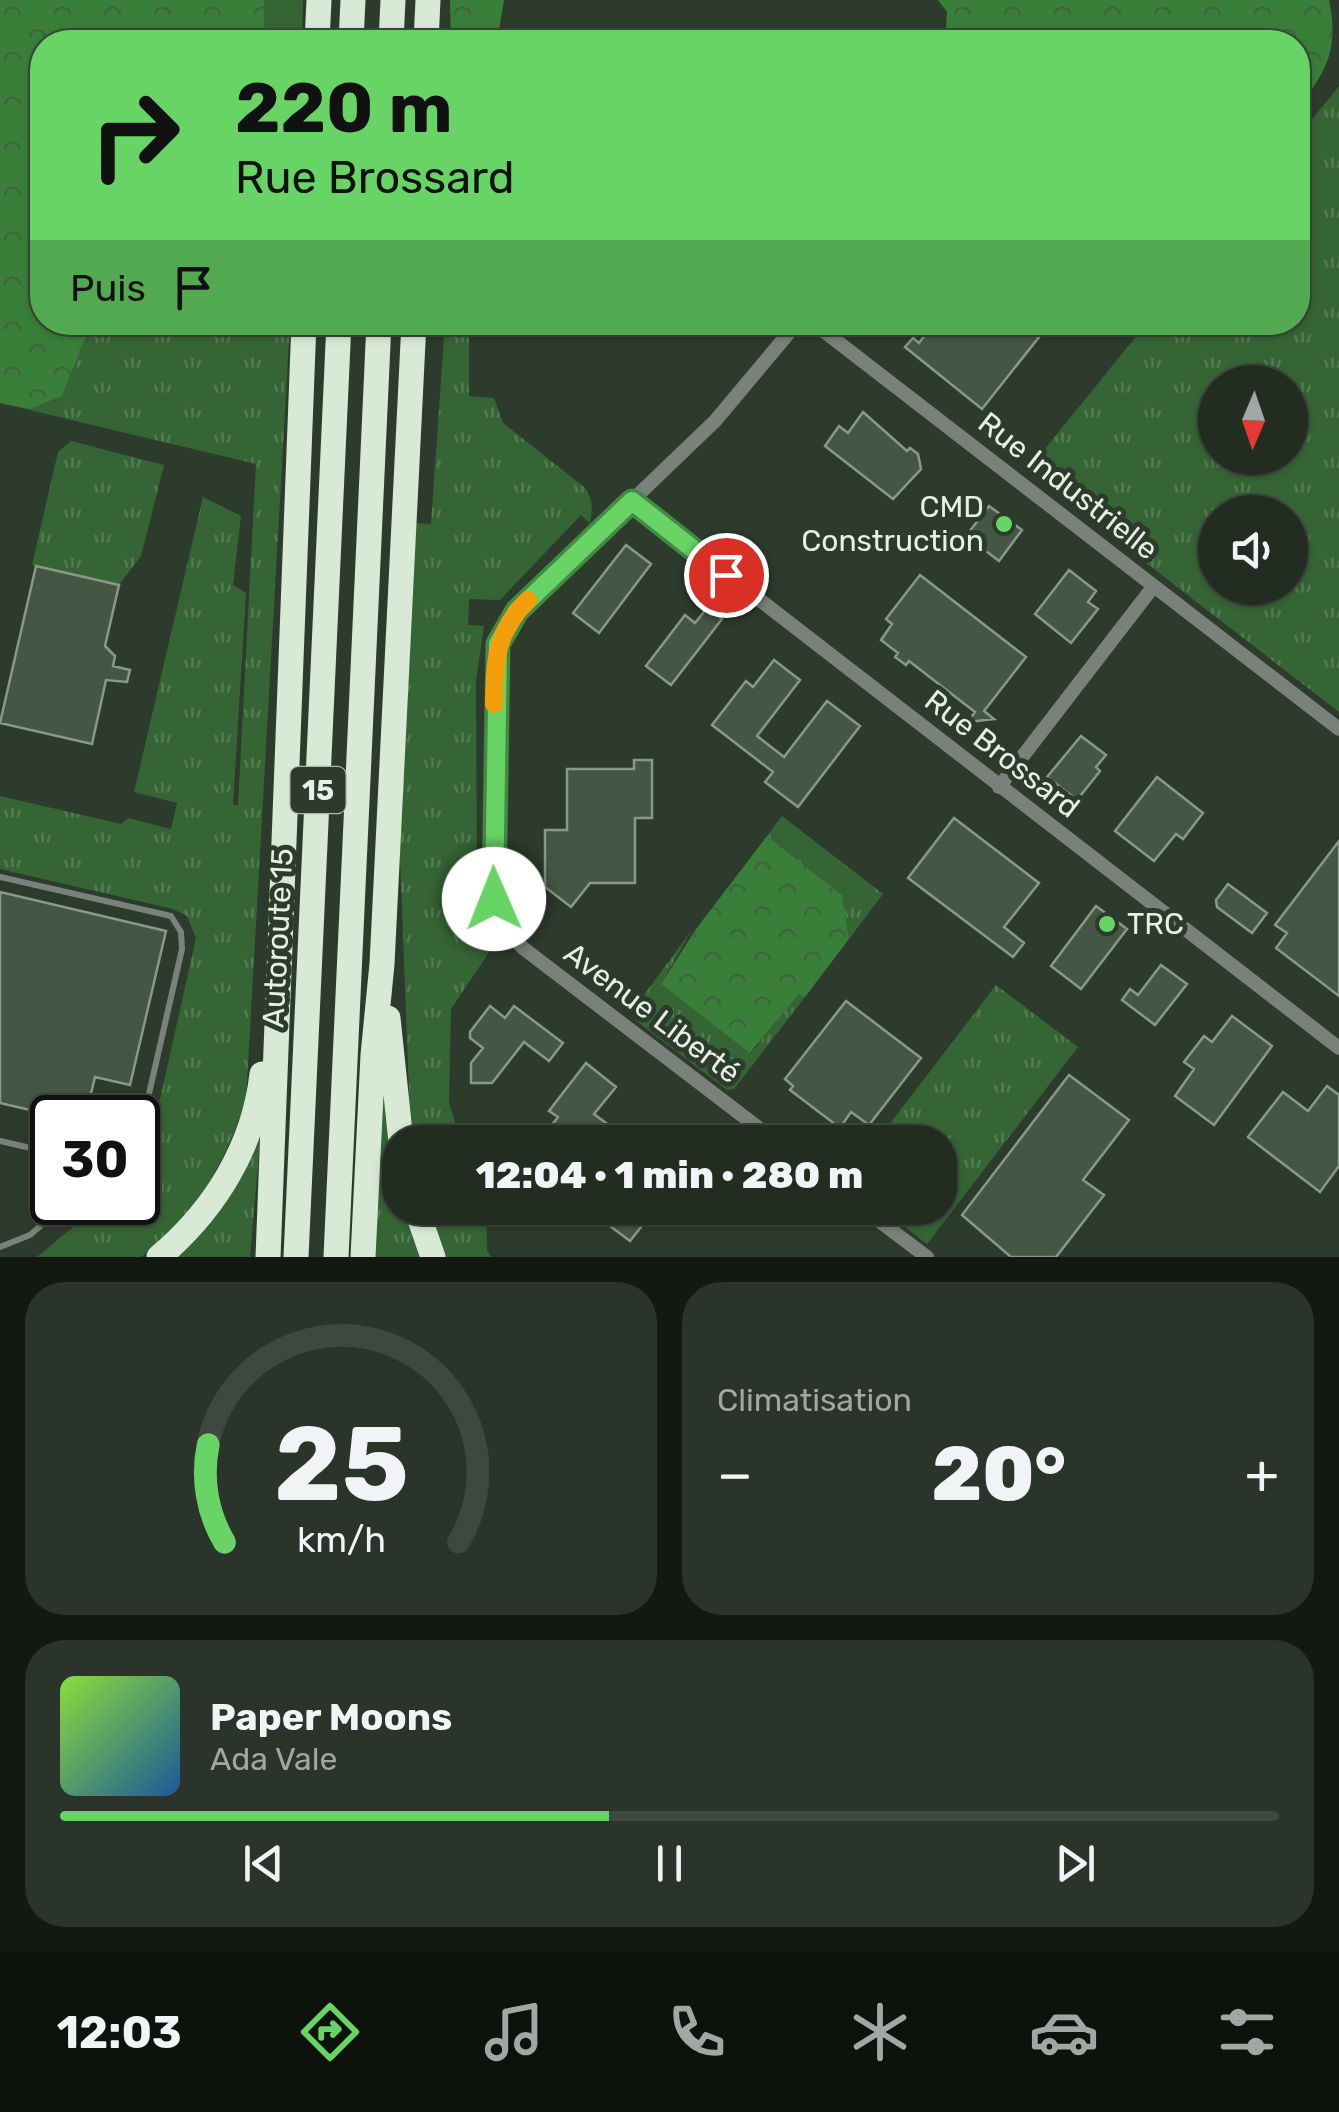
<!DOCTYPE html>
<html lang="fr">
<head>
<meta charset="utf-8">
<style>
  :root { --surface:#222c21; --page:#2a342a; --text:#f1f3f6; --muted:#a2a7a5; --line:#3f483f; --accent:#67d465 }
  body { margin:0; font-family:Rubik,sans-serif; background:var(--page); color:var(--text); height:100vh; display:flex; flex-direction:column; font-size:38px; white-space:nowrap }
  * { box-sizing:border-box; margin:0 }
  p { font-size:32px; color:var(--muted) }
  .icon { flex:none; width:55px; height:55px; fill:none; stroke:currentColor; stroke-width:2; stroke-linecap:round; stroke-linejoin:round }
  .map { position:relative; height:1257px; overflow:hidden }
  .side { display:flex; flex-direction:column; gap:25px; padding:25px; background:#131812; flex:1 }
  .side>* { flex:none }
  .guide { position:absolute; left:30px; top:30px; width:1280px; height:305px; border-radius:40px; box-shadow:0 2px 8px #0004,0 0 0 2px var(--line); background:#67d465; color:#111; overflow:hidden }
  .needle { width:65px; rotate:182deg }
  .controls { position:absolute; left:1198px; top:365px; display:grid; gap:20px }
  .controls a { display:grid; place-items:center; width:110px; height:110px; border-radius:50%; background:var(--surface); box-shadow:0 2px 8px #0004,0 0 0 2px var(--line); font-size:50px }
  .speed { position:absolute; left:30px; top:1095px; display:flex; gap:20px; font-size:50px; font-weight:700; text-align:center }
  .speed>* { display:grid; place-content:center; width:130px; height:130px; border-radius:50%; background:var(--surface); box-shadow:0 2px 8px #0004,0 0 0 2px var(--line); line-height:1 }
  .speed .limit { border:5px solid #111; border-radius:15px; background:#fff; color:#111 }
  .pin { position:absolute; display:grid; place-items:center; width:85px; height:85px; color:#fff; margin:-42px; border:5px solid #fff; border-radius:50%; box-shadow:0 2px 10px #0007 }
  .me { position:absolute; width:110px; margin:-55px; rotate:359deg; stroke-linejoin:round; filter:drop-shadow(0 0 8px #0008) }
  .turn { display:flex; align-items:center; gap:35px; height:210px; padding:0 40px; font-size:45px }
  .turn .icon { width:130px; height:130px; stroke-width:2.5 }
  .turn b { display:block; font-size:70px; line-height:85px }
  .then { display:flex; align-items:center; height:95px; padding:0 40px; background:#0003; gap:20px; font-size:38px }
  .big { font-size:75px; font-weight:800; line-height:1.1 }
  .side .card { flex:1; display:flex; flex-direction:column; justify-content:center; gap:15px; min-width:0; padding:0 35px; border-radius:40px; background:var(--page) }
  .side .dial { align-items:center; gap:0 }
  .dial svg { height:260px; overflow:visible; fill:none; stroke:var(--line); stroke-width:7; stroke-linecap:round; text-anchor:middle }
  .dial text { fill:var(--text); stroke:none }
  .song { display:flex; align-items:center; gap:30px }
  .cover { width:120px; height:120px; border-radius:15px; background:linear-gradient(135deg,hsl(90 70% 55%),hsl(210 70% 35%)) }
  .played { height:10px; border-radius:5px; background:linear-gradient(90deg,var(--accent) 45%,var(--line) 45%) }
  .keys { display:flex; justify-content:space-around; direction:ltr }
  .heat { display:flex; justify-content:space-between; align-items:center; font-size:55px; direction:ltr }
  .side .tiles { flex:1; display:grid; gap:25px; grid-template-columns:1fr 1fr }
  .card:last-child { grid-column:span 2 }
  .trip { position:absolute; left:382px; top:1125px; width:575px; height:100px; border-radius:40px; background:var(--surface); box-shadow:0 2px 8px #0004,0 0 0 2px var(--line); font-weight:800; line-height:100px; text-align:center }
  .dock { display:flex; height:160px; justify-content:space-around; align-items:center; background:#0e120d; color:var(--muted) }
  .dock .icon { width:70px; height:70px }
  .dock .current { color:var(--accent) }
  .dock b { font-size:45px; color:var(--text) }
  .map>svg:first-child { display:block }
</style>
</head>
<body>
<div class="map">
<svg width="1339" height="1257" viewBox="0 0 1339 1257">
  <defs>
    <pattern id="grass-tufts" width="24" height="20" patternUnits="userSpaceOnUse" patternTransform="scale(2.5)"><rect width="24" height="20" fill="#366535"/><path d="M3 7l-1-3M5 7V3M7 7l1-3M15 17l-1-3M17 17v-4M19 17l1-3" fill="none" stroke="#537b52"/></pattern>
    <pattern id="forest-crowns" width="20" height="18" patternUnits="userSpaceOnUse" patternTransform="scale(2.5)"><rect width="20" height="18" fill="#3a7f39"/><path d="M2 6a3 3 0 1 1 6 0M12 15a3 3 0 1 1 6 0" fill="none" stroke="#40643f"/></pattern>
  </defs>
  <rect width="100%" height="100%" fill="#2d3b2c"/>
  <path fill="url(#grass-tufts)" fill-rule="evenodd" d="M264 0H303L302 42H265Z
    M1339 86V712L1027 471 1147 323 1298 322V137ZM1215 382H1290V458H1215ZM1215 512H1290V588H1215Z
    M179 322 219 328 224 323H290L246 1100C226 1161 195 1219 141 1257H37L102 1203 138 1202V1173L150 1162 147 1158 196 938 187 916 173 909 0 869V796L121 824 128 818 171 829 177 803 134 792 203 497 241 516 233 585 246 593 233 805H238L256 464 0 403 30 409 62 396 92 323Z
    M445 323H469V396L494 398 503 423 584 487C593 498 593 508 590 523L581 515 500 600 469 599 468 625 484 626 476 681 477 904 479 922 494 945 451 1009 449 1103 461 1142H411L399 830 416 523 431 524Z
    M71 441 164 465 141 556 119 585 32 565 58 452Z
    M782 816 883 894 849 939 842 895 767 836Z
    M692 930 661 984 751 1053 799 993 805 997 734 1089 727 1090 635 1020 638 1003Z
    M996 985 1078 1047 927 1244 880 1208H940V1142H876Z
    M382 1067 400 1175V1208H408L425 1257H375Z
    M254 1140H260L250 1257H171Z
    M428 1208H486L487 1250 491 1257H446Z"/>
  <path fill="url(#forest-crowns)" d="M0 0H264L265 42H42V322L92 323 62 396 30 409 0 403Z
    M450 0H504L497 42H451Z
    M938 0H1329C1339 50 1327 70 1298 108V42H967L946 28 947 12Z
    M767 836 842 895 849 939 805 997 799 994 750 1053 661 984 696 929Z"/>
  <path fill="#465645" stroke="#899988" stroke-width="2.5" d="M935 322H1051L982 409 905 347 913 338 919 343Z
    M863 412 907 451 910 448 918 454 921 469 893 499 825 446 839 426 848 433Z
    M989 506 1022 530 999 561 966 536Z
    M626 545 651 564 599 633 573 613Z
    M36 566 119 585 105 646 115 656 113 666 130 670 127 682 106 680 92 744 0 723Z
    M1069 570 1096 591 1088 602 1098 609 1071 643 1035 614Z
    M920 575 1026 657 984 711 994 719 968 722 975 712 909 661 906 665 895 657 898 653 881 640 892 624 886 619Z
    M707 608 722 619 671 685 646 666 685 615 695 623Z
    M774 660 800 680 757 736 784 757 827 701 860 726 798 807 765 782 773 772 712 725 746 681 753 687Z
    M1081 736 1106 755 1096 767 1100 771 1077 800 1047 777Z
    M634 760H652V818H635V883H590L571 907 545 887V830H567V769H634Z
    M1157 777 1203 813 1183 839 1176 834 1154 861 1115 831Z
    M954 818 1039 883 1004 927 1024 943 1013 957 908 878Z
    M1339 841V996L1276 948 1287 933 1275 925Z
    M1228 884 1267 913 1252 933 1217 907 1216 900Z
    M0 892 166 931 130 1085 95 1077 85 1118H64L0 1103Z
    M1096 906 1127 929 1081 989 1051 966Z
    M1161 965 1187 984 1155 1025 1122 1000 1130 989 1138 995Z
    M846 1001 921 1058 869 1125 851 1112 840 1128 790 1090 793 1086 785 1079Z
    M490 1006 505 1018 514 1006 563 1043 549 1061 524 1042 492 1083H471V1063L483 1048 470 1038V1032Z
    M1232 1016 1272 1046 1214 1125 1175 1096 1194 1069 1184 1062 1204 1036 1212 1042Z
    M586 1063 616 1087 594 1114 606 1123 591 1142H551L543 1136 558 1117 549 1111Z
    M1069 1075 1129 1120 1083 1180 1104 1195 1056 1257H1011L962 1215Z
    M1327 1086 1339 1095V1166L1320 1192 1248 1137 1283 1092 1308 1111Z
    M586 1208H656L630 1241Z"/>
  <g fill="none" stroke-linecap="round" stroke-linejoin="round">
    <path stroke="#7a817a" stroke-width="6" d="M0 877 171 916 181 932 182 949 138 1142
      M0 1141 52 1153
      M0 1247 30 1235 68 1202"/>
    <path stroke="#7a817a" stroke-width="14" d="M812 322 1339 729
      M632 501 1339 1048
      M999 787 1153 587
      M777 1142 523 948 503 926 494 899 495 666 501 633 517 611 715 421 798 322
      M862 1208 927 1257"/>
    <path stroke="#d8ead6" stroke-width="25" d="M317 42 319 0
      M351 42 353 0
      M391 42 393 0
      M426 42 428 0
      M388 1018 401 1142
      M416 1208 433 1257
      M159 1257C215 1210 254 1146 262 1074
      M268 1257 304 322
      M296 1257 339 322
      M336 1257 379 322
      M363 1257 373 1055 382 964 414 322"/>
  </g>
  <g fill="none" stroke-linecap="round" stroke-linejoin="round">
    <g stroke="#438a42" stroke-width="25">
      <path id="route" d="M494 899 498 644 517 611 632 501 726 575"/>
    </g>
    <use href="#route" stroke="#67d465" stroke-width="18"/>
    <path stroke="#f59e0b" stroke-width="18" d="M494 704C495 661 495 632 528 600"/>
  </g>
  <g fill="#67d465" stroke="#2d3b2c" stroke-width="4">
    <circle cx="1004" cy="524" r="10"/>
    <circle cx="1107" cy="924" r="10"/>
  </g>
  <g text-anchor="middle" stroke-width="10" stroke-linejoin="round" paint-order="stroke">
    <rect fill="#2d3b2c" stroke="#aebaae" stroke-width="2.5" x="290.5" y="767" width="55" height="46" rx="8"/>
    <g font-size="28" font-weight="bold" fill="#e6f0e6">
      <text x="318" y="800">15</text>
    </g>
    <g font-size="30" fill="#e6f0e6" stroke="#2d3b2c">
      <text transform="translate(1068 486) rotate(38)" y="10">Rue Industrielle</text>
      <text transform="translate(1002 754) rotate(38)" y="10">Rue Brossard</text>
      <text transform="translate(278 938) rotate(-87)" y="10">Autoroute 15</text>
      <text transform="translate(652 1013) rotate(37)" y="10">Avenue Liberté</text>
    </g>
    <g font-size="30" fill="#e6f0e6" stroke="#2d3b2c" text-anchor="end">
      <text x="984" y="517">CMD<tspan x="984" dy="34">Construction</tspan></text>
      <text x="1127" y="934" text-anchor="start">TRC</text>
    </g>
  </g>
</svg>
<div class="controls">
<a><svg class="needle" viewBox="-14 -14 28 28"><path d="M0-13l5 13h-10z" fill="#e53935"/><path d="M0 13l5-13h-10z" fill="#a2a7a5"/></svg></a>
<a><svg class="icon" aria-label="sound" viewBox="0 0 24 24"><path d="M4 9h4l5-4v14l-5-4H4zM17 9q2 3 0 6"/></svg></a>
</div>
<div class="speed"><div class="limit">30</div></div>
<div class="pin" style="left:726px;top:575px;background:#d93025"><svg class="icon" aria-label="arrive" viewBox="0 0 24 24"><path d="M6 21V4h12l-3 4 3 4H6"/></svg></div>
<svg class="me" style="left:494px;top:899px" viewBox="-20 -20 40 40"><circle r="19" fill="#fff"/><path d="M0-13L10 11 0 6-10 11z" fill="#67d465"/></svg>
<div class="trip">12:04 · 1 min · 280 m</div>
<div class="guide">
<div class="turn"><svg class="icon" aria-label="right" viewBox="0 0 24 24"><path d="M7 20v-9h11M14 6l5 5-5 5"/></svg><div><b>220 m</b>Rue Brossard</div></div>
<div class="then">Puis<svg class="icon" aria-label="arrive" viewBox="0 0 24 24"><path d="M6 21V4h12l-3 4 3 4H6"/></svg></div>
</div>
</div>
<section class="side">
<div class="tiles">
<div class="card dial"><svg viewBox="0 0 100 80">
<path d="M14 69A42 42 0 1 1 86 69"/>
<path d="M14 69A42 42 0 0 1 9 39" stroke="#67d465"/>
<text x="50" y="56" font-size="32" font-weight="700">25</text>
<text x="50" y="72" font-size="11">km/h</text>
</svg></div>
<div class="card"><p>Climatisation</p>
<div class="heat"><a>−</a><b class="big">20°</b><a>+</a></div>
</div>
<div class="card">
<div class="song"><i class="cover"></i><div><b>Paper Moons</b><p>Ada Vale</p></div></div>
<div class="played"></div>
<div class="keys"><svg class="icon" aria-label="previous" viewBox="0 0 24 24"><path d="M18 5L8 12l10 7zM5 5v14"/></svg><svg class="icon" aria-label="pause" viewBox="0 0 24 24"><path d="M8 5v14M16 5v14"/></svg><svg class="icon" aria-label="next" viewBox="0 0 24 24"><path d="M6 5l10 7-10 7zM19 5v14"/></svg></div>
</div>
</div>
</section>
<nav class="dock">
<b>12:03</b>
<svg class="icon current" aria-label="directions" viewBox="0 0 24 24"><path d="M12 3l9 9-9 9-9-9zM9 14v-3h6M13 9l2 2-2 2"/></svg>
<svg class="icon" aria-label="music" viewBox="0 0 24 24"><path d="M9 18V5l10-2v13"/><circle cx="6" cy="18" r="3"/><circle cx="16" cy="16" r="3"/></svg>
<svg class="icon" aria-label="phone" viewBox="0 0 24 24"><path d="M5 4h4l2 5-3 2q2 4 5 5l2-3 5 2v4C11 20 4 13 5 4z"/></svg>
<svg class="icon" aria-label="climate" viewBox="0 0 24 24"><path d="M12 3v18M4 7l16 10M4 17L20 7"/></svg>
<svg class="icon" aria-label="car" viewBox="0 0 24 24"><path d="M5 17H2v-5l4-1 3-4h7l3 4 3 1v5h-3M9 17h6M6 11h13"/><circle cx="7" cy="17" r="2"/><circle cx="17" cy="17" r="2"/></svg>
<svg class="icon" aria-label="filters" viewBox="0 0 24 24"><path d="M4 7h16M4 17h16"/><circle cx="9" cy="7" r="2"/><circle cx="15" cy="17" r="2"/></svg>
</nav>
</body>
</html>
